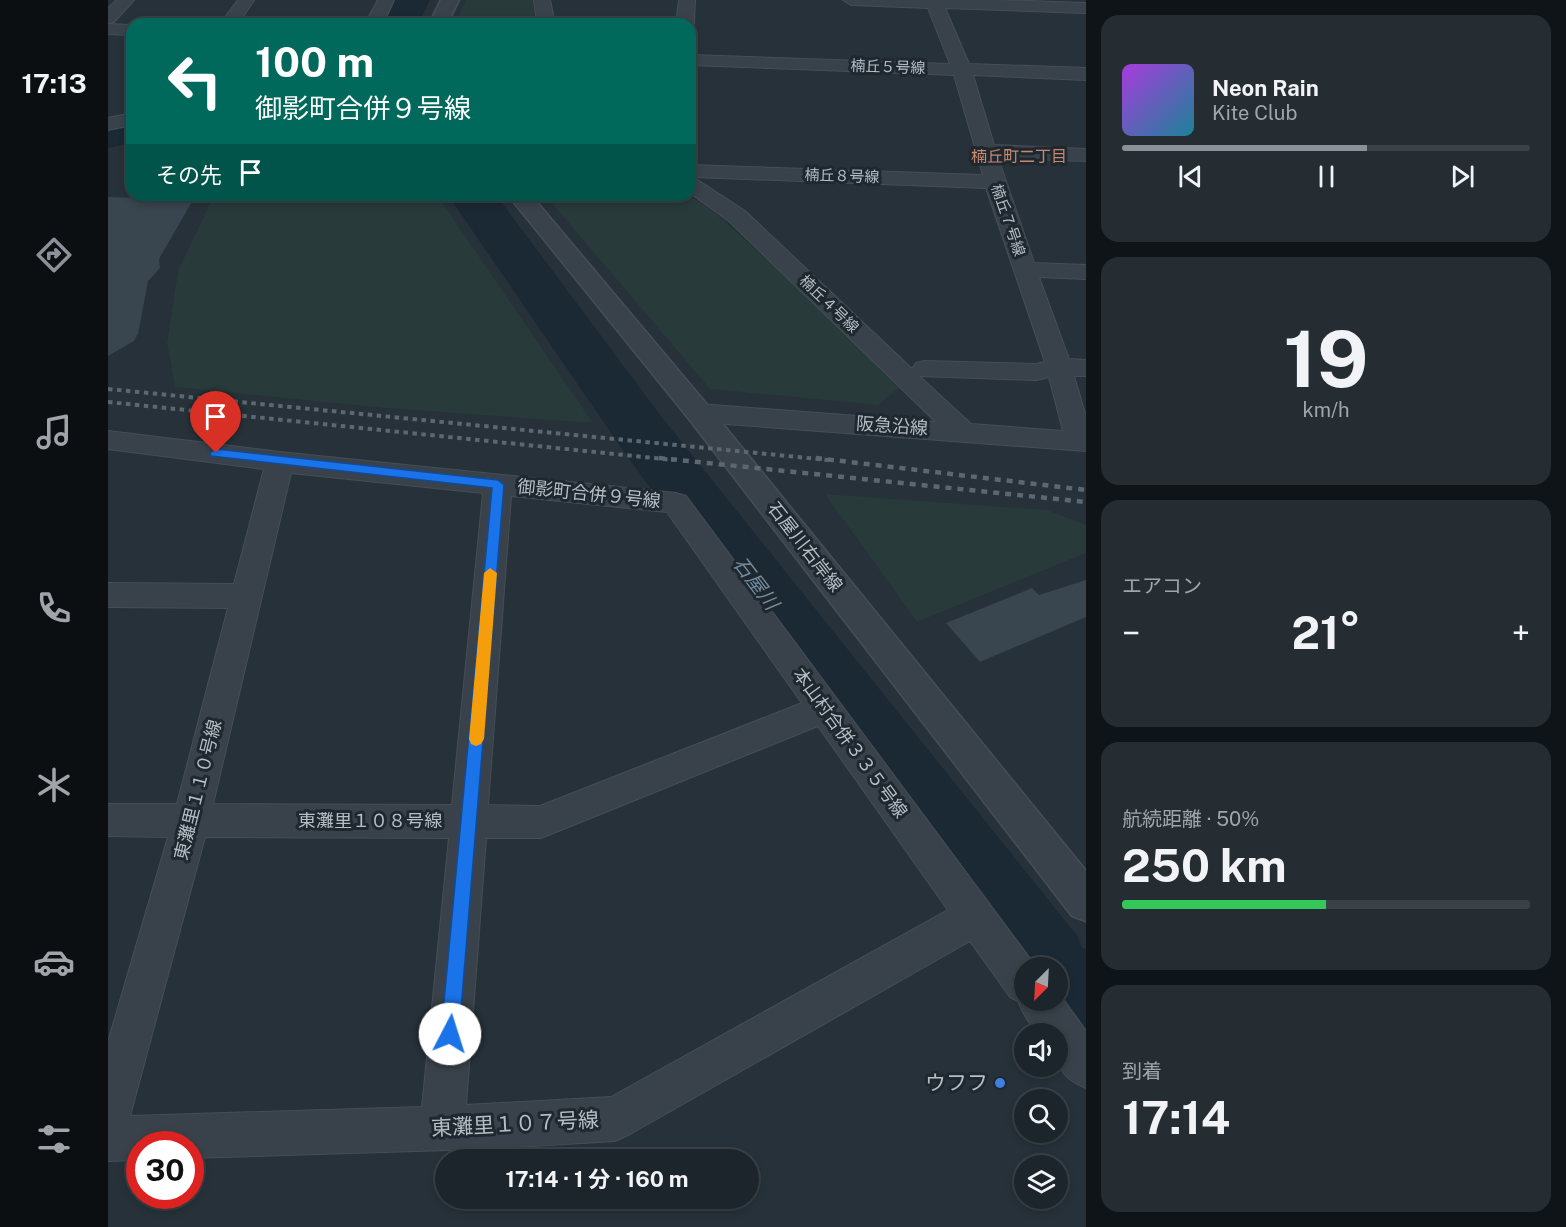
<!DOCTYPE html>
<html lang="ja">
<head>
<meta charset="utf-8">
<style>
  :root { --surface:#1c252b; --page:#252d33; --text:#f1f3f6; --muted:#a0a5a9; --line:#3a4247; --accent:#8c9099 }
  body { margin:0; font-family:"Public Sans","Noto Sans JP",sans-serif; background:var(--page); color:var(--text); height:100vh; display:flex; flex-direction:column; font-size:22px; white-space:nowrap }
  * { box-sizing:border-box; margin:0 }
  p { font-size:20px; color:var(--muted) }
  .icon { flex:none; width:33px; height:33px; fill:none; stroke:currentColor; stroke-width:2; stroke-linecap:round; stroke-linejoin:round }
  .map { position:relative; flex:1; overflow:hidden }
  .drawer { display:flex; flex-direction:column; gap:15px; padding:15px; background:#0f1418; width:480px }
  .drawer>* { flex:none }
  .hud { position:absolute; left:18px; top:18px; width:570px; height:183px; border-radius:18px; box-shadow:0 3px 9px #0003,0 0 0 2px var(--line); background:#00695c; color:#fff; overflow:hidden }
  .needle { width:39px; rotate:204deg }
  .fabs { position:absolute; left:906px; top:957px; display:grid; gap:12px }
  .fabs a { display:grid; place-items:center; width:54px; height:54px; border-radius:50%; background:var(--surface); box-shadow:0 3px 9px #0003,0 0 0 2px var(--line); font-size:30px }
  .speed { position:absolute; left:18px; top:1131px; display:flex; gap:12px; font-size:30px; font-weight:700; text-align:center }
  .speed>* { display:grid; place-content:center; width:78px; height:78px; border-radius:50%; background:var(--surface); box-shadow:0 3px 9px #0003,0 0 0 2px var(--line); line-height:1 }
  .speed .limit { border:9px solid #d22; background:#fff; color:#111 }
  .pin { position:absolute; display:grid; place-items:center; width:51px; height:51px; color:#fff; margin:-62px -26px; border-radius:50% 50% 50% 0; rotate:-45deg; box-shadow:0 0 6px #0007 }
  .pin .icon { rotate:45deg }
  .me { position:absolute; width:66px; margin:-33px; rotate:5deg; stroke-linejoin:round; filter:drop-shadow(0 0 4px #0008) }
  .turn { display:flex; align-items:center; gap:21px; height:126px; padding:0 30px; font-size:27px }
  .turn .icon { width:78px; height:78px; stroke-width:2.5 }
  .turn b { display:block; font-size:42px; line-height:51px }
  .then { display:flex; align-items:center; height:57px; padding:0 30px; background:#0003; gap:12px; font-size:22px }
  .big { font-size:45px; font-weight:700; line-height:1.1 }
  .drawer .tile { flex:1; display:flex; flex-direction:column; justify-content:center; gap:9px; min-width:0; padding:0 21px; border-radius:18px; background:var(--page) }
  .drawer .dial { align-items:center; gap:0 }
  .dial b { font-size:78px; line-height:1 }
  .song { display:flex; align-items:center; gap:18px }
  .cover { width:72px; height:72px; border-radius:9px; background:linear-gradient(135deg,hsl(280 70% 55%),hsl(190 70% 35%)) }
  .played { height:6px; border-radius:3px; background:linear-gradient(90deg,var(--accent) 60%,var(--line) 60%) }
  .keys { display:flex; justify-content:space-around; direction:ltr }
  .heat { display:flex; justify-content:space-between; align-items:center; font-size:33px; direction:ltr }
  .charge { height:9px; border-radius:4px; background:linear-gradient(90deg,#34c759 50%,var(--line) 0) }
  .trip { position:absolute; left:327px; top:1149px; width:324px; height:60px; border-radius:30px; background:var(--surface); box-shadow:0 3px 9px #0003,0 0 0 2px var(--line); font-weight:700; line-height:60px; text-align:center }
  main { display:flex; flex:1; min-height:0 }
  .tabs { display:flex; flex-direction:column; width:108px; justify-content:space-around; align-items:center; background:#0b0f11; color:var(--muted) }
  .tabs .icon { width:42px; height:42px }
  .tabs .selected { color:var(--accent) }
  .tabs b { font-size:27px; color:var(--text) }
  .map>svg:first-child { display:block }
</style>
</head>
<body>
<main>
<nav class="tabs">
<b>17:13</b>
<svg class="icon selected" aria-label="directions" viewBox="0 0 24 24"><path d="M12 3l9 9-9 9-9-9zM9 14v-3h6M13 9l2 2-2 2"/></svg>
<svg class="icon" aria-label="music" viewBox="0 0 24 24"><path d="M9 18V5l10-2v13"/><circle cx="6" cy="18" r="3"/><circle cx="16" cy="16" r="3"/></svg>
<svg class="icon" aria-label="phone" viewBox="0 0 24 24"><path d="M5 4h4l2 5-3 2q2 4 5 5l2-3 5 2v4C11 20 4 13 5 4z"/></svg>
<svg class="icon" aria-label="climate" viewBox="0 0 24 24"><path d="M12 3v18M4 7l16 10M4 17L20 7"/></svg>
<svg class="icon" aria-label="car" viewBox="0 0 24 24"><path d="M5 17H2v-5l4-1 3-4h7l3 4 3 1v5h-3M9 17h6M6 11h13"/><circle cx="7" cy="17" r="2"/><circle cx="17" cy="17" r="2"/></svg>
<svg class="icon" aria-label="filters" viewBox="0 0 24 24"><path d="M4 7h16M4 17h16"/><circle cx="9" cy="7" r="2"/><circle cx="15" cy="17" r="2"/></svg>
</nav>
<div class="map">
<svg width="978" height="1227" viewBox="0 0 978 1227">
  <rect width="100%" height="100%" fill="#263139"/>
  <path fill="#283a3a" d="M358 0H425L427 24H347Z
    M106 195H329L485 423 276 408 67 387 59 343 70 271Z
    M437 195H580L606 212 666 266 791 388 770 405 602 389Z
    M717 494 939 510 978 525V553L809 622Z"/>
  <g fill="none" stroke-linecap="round" stroke-linejoin="round">
    <path fill="#1b2935" fill-rule="evenodd" d="M284 0H322L310 24H272Z
      M24 117V143L0 148V122Z
      M340 195H388L552 415 970 937 974 948 978 949V1066L950 1055V1034H931L918 1015 913 1002 906 999 510 443ZM916 968H950V1000H916Z"/>
  </g>
  <path fill="#39454f" d="M0 197 85 200 51 259 52 268 40 281 30 334 26 341 0 356Z
    M978 580V617L872 662 838 623 924 588 931 595Z"/>
  <g fill="none" stroke-linecap="round" stroke-linejoin="round">
    <g stroke="#454e56" stroke-width="2">
      <path id="minor" d="M9 0H26L6 22 0 23V8Z
        M130 0H146L130 24H112Z
        M270 0H286L275 24H257Z
        M426 0H442L447 24H429Z
        M571 0H587L586 24 583 28 582 24H568Z
        M735 0H890L978 3V13L837 8 861 64 978 68V80L865 75 886 145 978 149V161L890 158 926 263 978 265V279L931 277 961 359 978 360V376H966L978 417V451L591 422 582 419 578 413 582 407 591 404 828 422 621 221 582 193V165L875 175 846 75 582 65V55L842 64 820 8 743 5ZM585 177 878 188 937 362 928 364 817 361 808 363 804 369 637 211ZM811 376 928 380 941 377 955 431 863 424Z
        M0 24 24 25V35L0 34Z
        M24 113V125L0 130V118Z
        M0 431 172 452 568 493 578 496 929 968H916V1000H950V992L978 1031V1088C948 1076 950 1063 950 1034H929L916 1014 910 1001 902 997 862 941 522 1134 507 1141 373 1149 82 1158V1144H32V1160L0 1161V1042L60 837 0 836V804H69L120 608 0 607V583L126 584 156 469 0 449ZM183 473 375 493 344 805 105 804ZM403 496 559 512 694 703 432 806 380 805ZM710 726 840 910 503 1097 358 1105 378 838H433ZM97 837 341 838 314 1107 22 1116Z"/>
    </g>
    <g stroke="#454e56" stroke-width="3">
      <path id="tertiary" d="M333 0H351L339 24H321Z
        M400 195H423L601 407 978 871V921L964 916 581 419Z"/>
    </g>
    <use href="#minor" fill="#39424a" fill-rule="evenodd"/>
    <use href="#tertiary" fill="#39424a" fill-rule="evenodd"/>
    <path stroke="#5c6770" stroke-width="4" stroke-dasharray="4.5 4.5" stroke-linecap="butt" d="M0 389 720 460
      M0 402 565 460"/>
    <path stroke="#5c6770" stroke-width="4.5" stroke-dasharray="6 6" stroke-linecap="butt" d="M551 458 978 502
      M708 458 978 490"/>
  </g>
  <path fill="#1a73e8" stroke="#114b97" stroke-width="1.5" d="M108 449 390 480 396 485 351 1034 349 1040 342 1043 336 1040 333 1034 384 488 103 456 102 453Z"/>
  <path fill="#f59e0b" d="M382 568 389 573 376 739 373 744 368 746 363 744 361 739 376 573Z"/>
  <circle fill="#3f7fe0" stroke="#1f272f" stroke-width="2" cx="892" cy="1083" r="6"/>
  <g text-anchor="middle" stroke-width="6" stroke-linejoin="round" paint-order="stroke">
    <g font-size="15" fill="#b5bdc5" stroke="#1f272f">
      <text transform="translate(780 67) rotate(2)" y="5">楠丘５号線</text>
      <text transform="translate(734 176) rotate(2)" y="5">楠丘８号線</text>
      <text transform="translate(900 220) rotate(71)" y="5">楠丘７号線</text>
      <text transform="translate(721 304) rotate(44)" y="5">楠丘４号線</text>
    </g>
    <g font-size="16" fill="#c6896f" stroke="#1f272f">
      <text x="911" y="162">楠丘町二丁目</text>
    </g>
    <g font-size="18" fill="#b5bdc5" stroke="#1f272f">
      <text transform="translate(784 426) rotate(4)" y="6">阪急沿線</text>
      <text transform="translate(481 494) rotate(6)" y="6">御影町合併９号線</text>
      <text transform="translate(697 547) rotate(52)" y="6">石屋川右岸線</text>
      <text transform="translate(742 743) rotate(54)" y="6">本山村合併３３５号線</text>
      <text transform="translate(90 790) rotate(-76)" y="6">東灘里１１０号線</text>
      <text x="262" y="827">東灘里１０８号線</text>
    </g>
    <g font-size="20" font-style="italic" fill="#728ca0" stroke="#1f272f">
      <text transform="translate(648 583) rotate(53)" y="7">石屋川</text>
    </g>
    <g font-size="21" fill="#b5bdc5" stroke="#1f272f" text-anchor="end">
      <text x="880" y="1090">ウフフ</text>
    </g>
    <g font-size="21" fill="#b5bdc5" stroke="#1f272f">
      <text transform="translate(407 1124) rotate(-3)" y="7">東灘里１０７号線</text>
    </g>
  </g>
</svg>
<div class="fabs">
<a><svg class="needle" viewBox="-14 -14 28 28"><path d="M0-13l5 13h-10z" fill="#e53935"/><path d="M0 13l5-13h-10z" fill="#a0a5a9"/></svg></a>
<a><svg class="icon" aria-label="sound" viewBox="0 0 24 24"><path d="M4 9h4l5-4v14l-5-4H4zM17 9q2 3 0 6"/></svg></a>
<a><svg class="icon" aria-label="search" viewBox="0 0 24 24"><circle cx="10" cy="10" r="6"/><path d="M15 15l6 6"/></svg></a>
<a><svg class="icon" aria-label="layers" viewBox="0 0 24 24"><path d="M12 4l9 5-9 5-9-5zM3 14l9 5 9-5"/></svg></a>
</div>
<div class="speed"><div class="limit">30</div></div>
<div class="pin" style="left:108px;top:453px;background:#d93025"><svg class="icon" aria-label="arrive" viewBox="0 0 24 24"><path d="M6 21V4h12l-3 4 3 4H6"/></svg></div>
<svg class="me" style="left:342px;top:1034px" viewBox="-20 -20 40 40"><circle r="19" fill="#fff"/><path d="M0-13L10 11 0 6-10 11z" fill="#1a73e8"/></svg>
<div class="trip">17:14 · 1 分 · 160 m</div>
<div class="hud">
<div class="turn"><svg class="icon" aria-label="left" viewBox="0 0 24 24"><path d="M17 20v-9H6M10 6l-5 5 5 5"/></svg><div><b>100 m</b>御影町合併９号線</div></div>
<div class="then">その先<svg class="icon" aria-label="arrive" viewBox="0 0 24 24"><path d="M6 21V4h12l-3 4 3 4H6"/></svg></div>
</div>
</div>
<section class="drawer">
<div class="tile">
<div class="song"><i class="cover"></i><div><b>Neon Rain</b><p>Kite Club</p></div></div>
<div class="played"></div>
<div class="keys"><svg class="icon" aria-label="previous" viewBox="0 0 24 24"><path d="M18 5L8 12l10 7zM5 5v14"/></svg><svg class="icon" aria-label="pause" viewBox="0 0 24 24"><path d="M8 5v14M16 5v14"/></svg><svg class="icon" aria-label="next" viewBox="0 0 24 24"><path d="M6 5l10 7-10 7zM19 5v14"/></svg></div>
</div>
<div class="tile dial"><b>19</b><p>km/h</p></div>
<div class="tile"><p>エアコン</p>
<div class="heat"><a>−</a><b class="big">21°</b><a>+</a></div>
</div>
<div class="tile"><p>航続距離 · 50%</p><b class="big">250 km</b><div class="charge"></div></div>
<div class="tile"><p>到着</p><b class="big">17:14</b></div>
</section>
</main>
</body>
</html>
